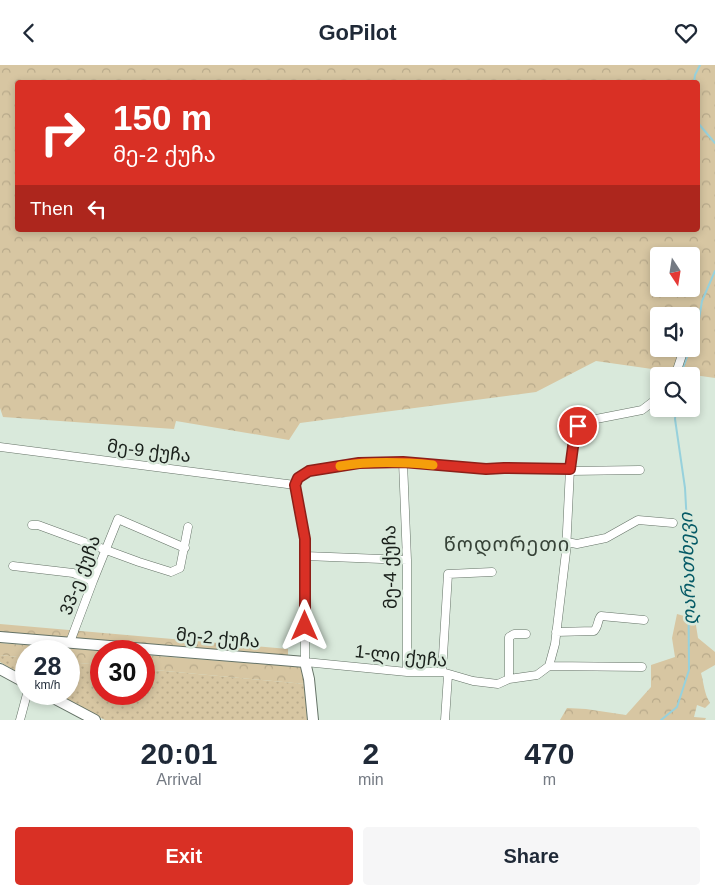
<!DOCTYPE html>
<meta charset="utf-8">
<style>
:root{--surface:#fff;--page:#f6f6f7;--text:#1f2937;--muted:#747a83;--accent:#d93025}
body{margin:0;font-family:Helvetica,"Noto Sans Georgian",sans-serif;background:var(--page);color:var(--text);height:100vh;display:flex;flex-direction:column;font-size:19px;white-space:nowrap}
*{box-sizing:border-box;margin:0}
p{font-size:16px;color:var(--muted)}
.icon{flex:none;width:28px;height:28px;fill:none;stroke:currentColor;stroke-width:2;stroke-linecap:round;stroke-linejoin:round}
.map{position:relative;height:655px;overflow:hidden}
.sheet{display:flex;flex-direction:column;background:var(--surface);flex:1}
.sheet>*{flex:none}
.banner{position:absolute;left:15px;top:15px;width:685px;height:152px;border-radius:5px;box-shadow:0 2px 8px #0003;background:#d93025;color:#fff;overflow:hidden}
.needle{width:32px;rotate:168deg}
.tools{position:absolute;left:650px;top:182px;display:grid;gap:10px}
.tools a{display:grid;place-items:center;width:50px;height:50px;border-radius:5px;background:var(--surface);box-shadow:0 2px 8px #0003;font-size:25px}
.speed{position:absolute;left:15px;top:575px;display:flex;gap:10px;font-size:25px;font-weight:700;text-align:center}
.speed>*{display:grid;place-content:center;width:65px;height:65px;border-radius:50%;background:var(--surface);box-shadow:0 2px 8px #0003;line-height:1}
.speed small{font-size:12px;font-weight:400}
.speed .limit{border:8px solid #d22;background:#fff;color:#111}
.pin{position:absolute;display:grid;place-items:center;width:42px;height:42px;color:#fff;margin:-21px;border:2px solid #fff;border-radius:50%;box-shadow:0 1px 5px #0007}
.me{position:absolute;width:55px;margin:-28px;rotate:0deg;stroke-linejoin:round;filter:drop-shadow(0 0 4px #0008)}
.turn{display:flex;align-items:center;gap:18px;height:105px;padding:0 15px;font-size:22px}
.turn .icon{width:65px;height:65px;stroke-width:2.5}
.turn b{display:block;font-size:35px;line-height:42px}
.then{display:flex;align-items:center;height:48px;padding:0 15px;background:#0003;gap:10px;font-size:19px}
.eta{display:flex;justify-content:space-evenly;align-items:center;height:85px;text-align:center}
.eta b{font-size:30px;font-weight:800;line-height:35px}
.primary-button{display:flex;gap:10px;margin-top:auto;padding:10px 15px}
.primary-button a{flex:1;height:58px;border-radius:5px;background:var(--accent);color:#fff;font-size:20px;font-weight:800;line-height:58px;text-align:center}
.primary-button a+a{background:var(--page);color:var(--text)}
header{display:flex;justify-content:space-between;align-items:center;height:65px;padding:0 15px;background:var(--surface);font-size:22px;font-weight:800}
.map>svg:first-child{display:block}
.green{fill:url(#green-dots)}
.forest{fill:url(#forest-crowns);fill-rule:evenodd}
.lines{fill:none;stroke-linecap:round;stroke-linejoin:round}
.stream{stroke:#97d1dc;stroke-width:2}
.street-casing{stroke:#647266;stroke-width:9}
.secondary-casing{stroke:#647266;stroke-width:12}
.street{stroke:#fff;stroke-width:8}
.secondary{stroke:#fff;stroke-width:10}
.route-casing{stroke:#8d1f18;stroke-width:12}
.route{stroke:#d93025;stroke-width:9}
.slow{stroke:#f59e0b;stroke-width:9}
.labels{text-anchor:middle;stroke-width:5;stroke-linejoin:round;paint-order:stroke}
.street-label{font-size:18px;fill:#191f1a;stroke:#d9e9db}
.water-label{font-size:19px;font-style:italic;fill:#055a66;stroke:#d9e9db}
.quarter-label{font-size:20px;letter-spacing:1px;fill:#364237;stroke:#d9e9db}
</style>
<header><svg class="icon" aria-label="back" viewBox="0 0 24 24"><path d="M15 5l-7 7 7 7"/></svg>GoPilot<svg class="icon" aria-label="heart" viewBox="0 0 24 24"><path d="M12 20l-8-8c-3-5 5-10 8-4 3-6 11-1 8 4z"/></svg></header>
<div class="map">
<svg width="715" height="655" viewBox="0 0 715 655">
<defs>
<pattern id="green-dots" width="8" height="8" patternUnits="userSpaceOnUse" patternTransform="scale(1.25)"><rect width="8" height="8" fill="#d7c6a2"/><path d="M2 2h.1M6 6h.1" fill="none" stroke="#b8aa8b" stroke-width="1.8" stroke-linecap="round"/></pattern>
<pattern id="forest-crowns" width="20" height="18" patternUnits="userSpaceOnUse" patternTransform="scale(1.25)"><rect width="20" height="18" fill="#d7c6a2"/><path d="M2 6a3 3 0 1 1 6 0M12 15a3 3 0 1 1 6 0" fill="none" stroke="#b8aa8b"/></pattern>
</defs>
<rect width="100%" height="100%" fill="#d9e9db"/>
<path class="green" d="M0,590L26,593V612L0,597Z
M69,597L101,600V629H144V604L305,619L307,655H105L56,629H69Z"/>
<path class="forest" d="M0,0H715V313L596,296L536,327L300,358L289,375L176,356L174,364L3,352L0,343ZM18,18H698V165H18ZM659,191H691V224H659ZM659,251H691V284H659Z
M677,549L695,554L698,573L715,587V600L701,608C704,619 704,628 710,638L705,643L697,640L694,652L706,653L705,655H560L567,643L586,644L626,650L651,622V600L675,592L672,573Z
M0,559L288,584V592L0,568Z
M0,578L104,586H101V600L69,597V586H26V593L0,590Z
M144,590L302,602L305,619L144,604Z"/>
<g class="lines">
<path class="stream" d="M694,18L695,10L700,0
M698,58L715,78
M691,281L698,260L702,236L715,206
M680,311L690,284
M661,655L677,642L689,605L688,478L685,423L675,354L676,344"/>
<defs>
<path id="street" d="M675,311L682,290
M0,382L295,420
M403,397L407,495V607
M570,404H486L403,397L359,398L309,406L298,413L295,420L305,474V597L407,607H442L473,616L498,619L509,614L537,610L549,601L555,579L566,487L570,404L575,367L578,361L591,355L642,345L659,332
M570,406L640,405
M32,460H38L139,497L171,507L180,503L188,462
M567,477L577,479L606,473L638,455L673,458
M305,491L407,495
M13,501L73,508L93,516
M556,567L594,566C599,561 597,555 601,551L644,555
M70,577L93,516L118,454L185,483
M549,601L642,602
M442,607L448,509L492,507
M509,614V572L514,569H526
M20,655L27,629
M445,655L448,610"/>
<path id="secondary" d="M0,572L305,597L309,614L313,655
M0,604L26,618
M46,629L95,655"/>
</defs>
<use href="#street" class="street-casing"/>
<use href="#secondary" class="secondary-casing"/>
<use href="#street" class="street"/>
<use href="#secondary" class="secondary"/>
</g>
<g class="lines">
<defs>
<path id="route" d="M305,561V474L295,420L298,413L309,406L359,398L403,397L486,404L504,403L570,404L575,367L578,361"/>
</defs>
<use href="#route" class="route-casing"/>
<use href="#route" class="route"/>
<path class="slow" d="M340,401C371,396 402,397 433,400"/>
</g>
<g class="labels">
<g class="street-label">
<text transform="translate(149 386) rotate(7)" y="6">მე-9 ქუჩა</text>
<text transform="translate(390 502) rotate(-91)" y="6">მე-4 ქუჩა</text>
<text transform="translate(80 510) rotate(-69)" y="6">33-ე ქუჩა</text>
<text transform="translate(218 573) rotate(5)" y="6">მე-2 ქუჩა</text>
<text transform="translate(401 591) rotate(6)" y="6">1-ლი ქუჩა</text>
</g>
<g class="water-label">
<text transform="translate(687 504) rotate(-92)" y="7">ღარათხევი</text>
</g>
<g class="quarter-label">
<text x="507" y="486">წოდორეთი</text>
</g>
</g>
</svg>
<div class="tools">
<a><svg class="needle" viewBox="-14 -14 28 28"><path d="M0-13l5 13h-10z" fill="#e53935"/><path d="M0 13l5-13h-10z" fill="#747a83"/></svg></a>
<a><svg class="icon" aria-label="sound" viewBox="0 0 24 24"><path d="M4 9h4l5-4v14l-5-4H4zM17 9q2 3 0 6"/></svg></a>
<a><svg class="icon" aria-label="search" viewBox="0 0 24 24"><circle cx="10" cy="10" r="6"/><path d="M15 15l6 6"/></svg></a>
</div>
<div class="speed"><div>28<small>km/h</small></div><div class="limit">30</div></div>
<div class="pin" style="left:578px;top:361px;background:#d93025"><svg class="icon" aria-label="arrive" viewBox="0 0 24 24"><path d="M6 21V4h12l-3 4 3 4H6"/></svg></div>
<svg class="me" style="left:305px;top:561px" viewBox="-20 -20 40 40"><path d="M0-17L14 15 0 8-14 15z" fill="#d93025" stroke="#fff" stroke-width="4"/></svg>
<div class="banner">
<div class="turn"><svg class="icon" aria-label="right" viewBox="0 0 24 24"><path d="M7 20v-9h11M14 6l5 5-5 5"/></svg><div><b>150 m</b>მე-2 ქუჩა</div></div>
<div class="then">Then<svg class="icon" aria-label="left" viewBox="0 0 24 24"><path d="M17 20v-9H6M10 6l-5 5 5 5"/></svg></div>
</div>
</div>
<section class="sheet">
<div class="eta">
<div><b>20:01</b><p>Arrival</p></div>
<div><b>2</b><p>min</p></div>
<div><b>470</b><p>m</p></div>
</div>
<div class="primary-button"><a>Exit</a><a>Share</a></div>
</section>
